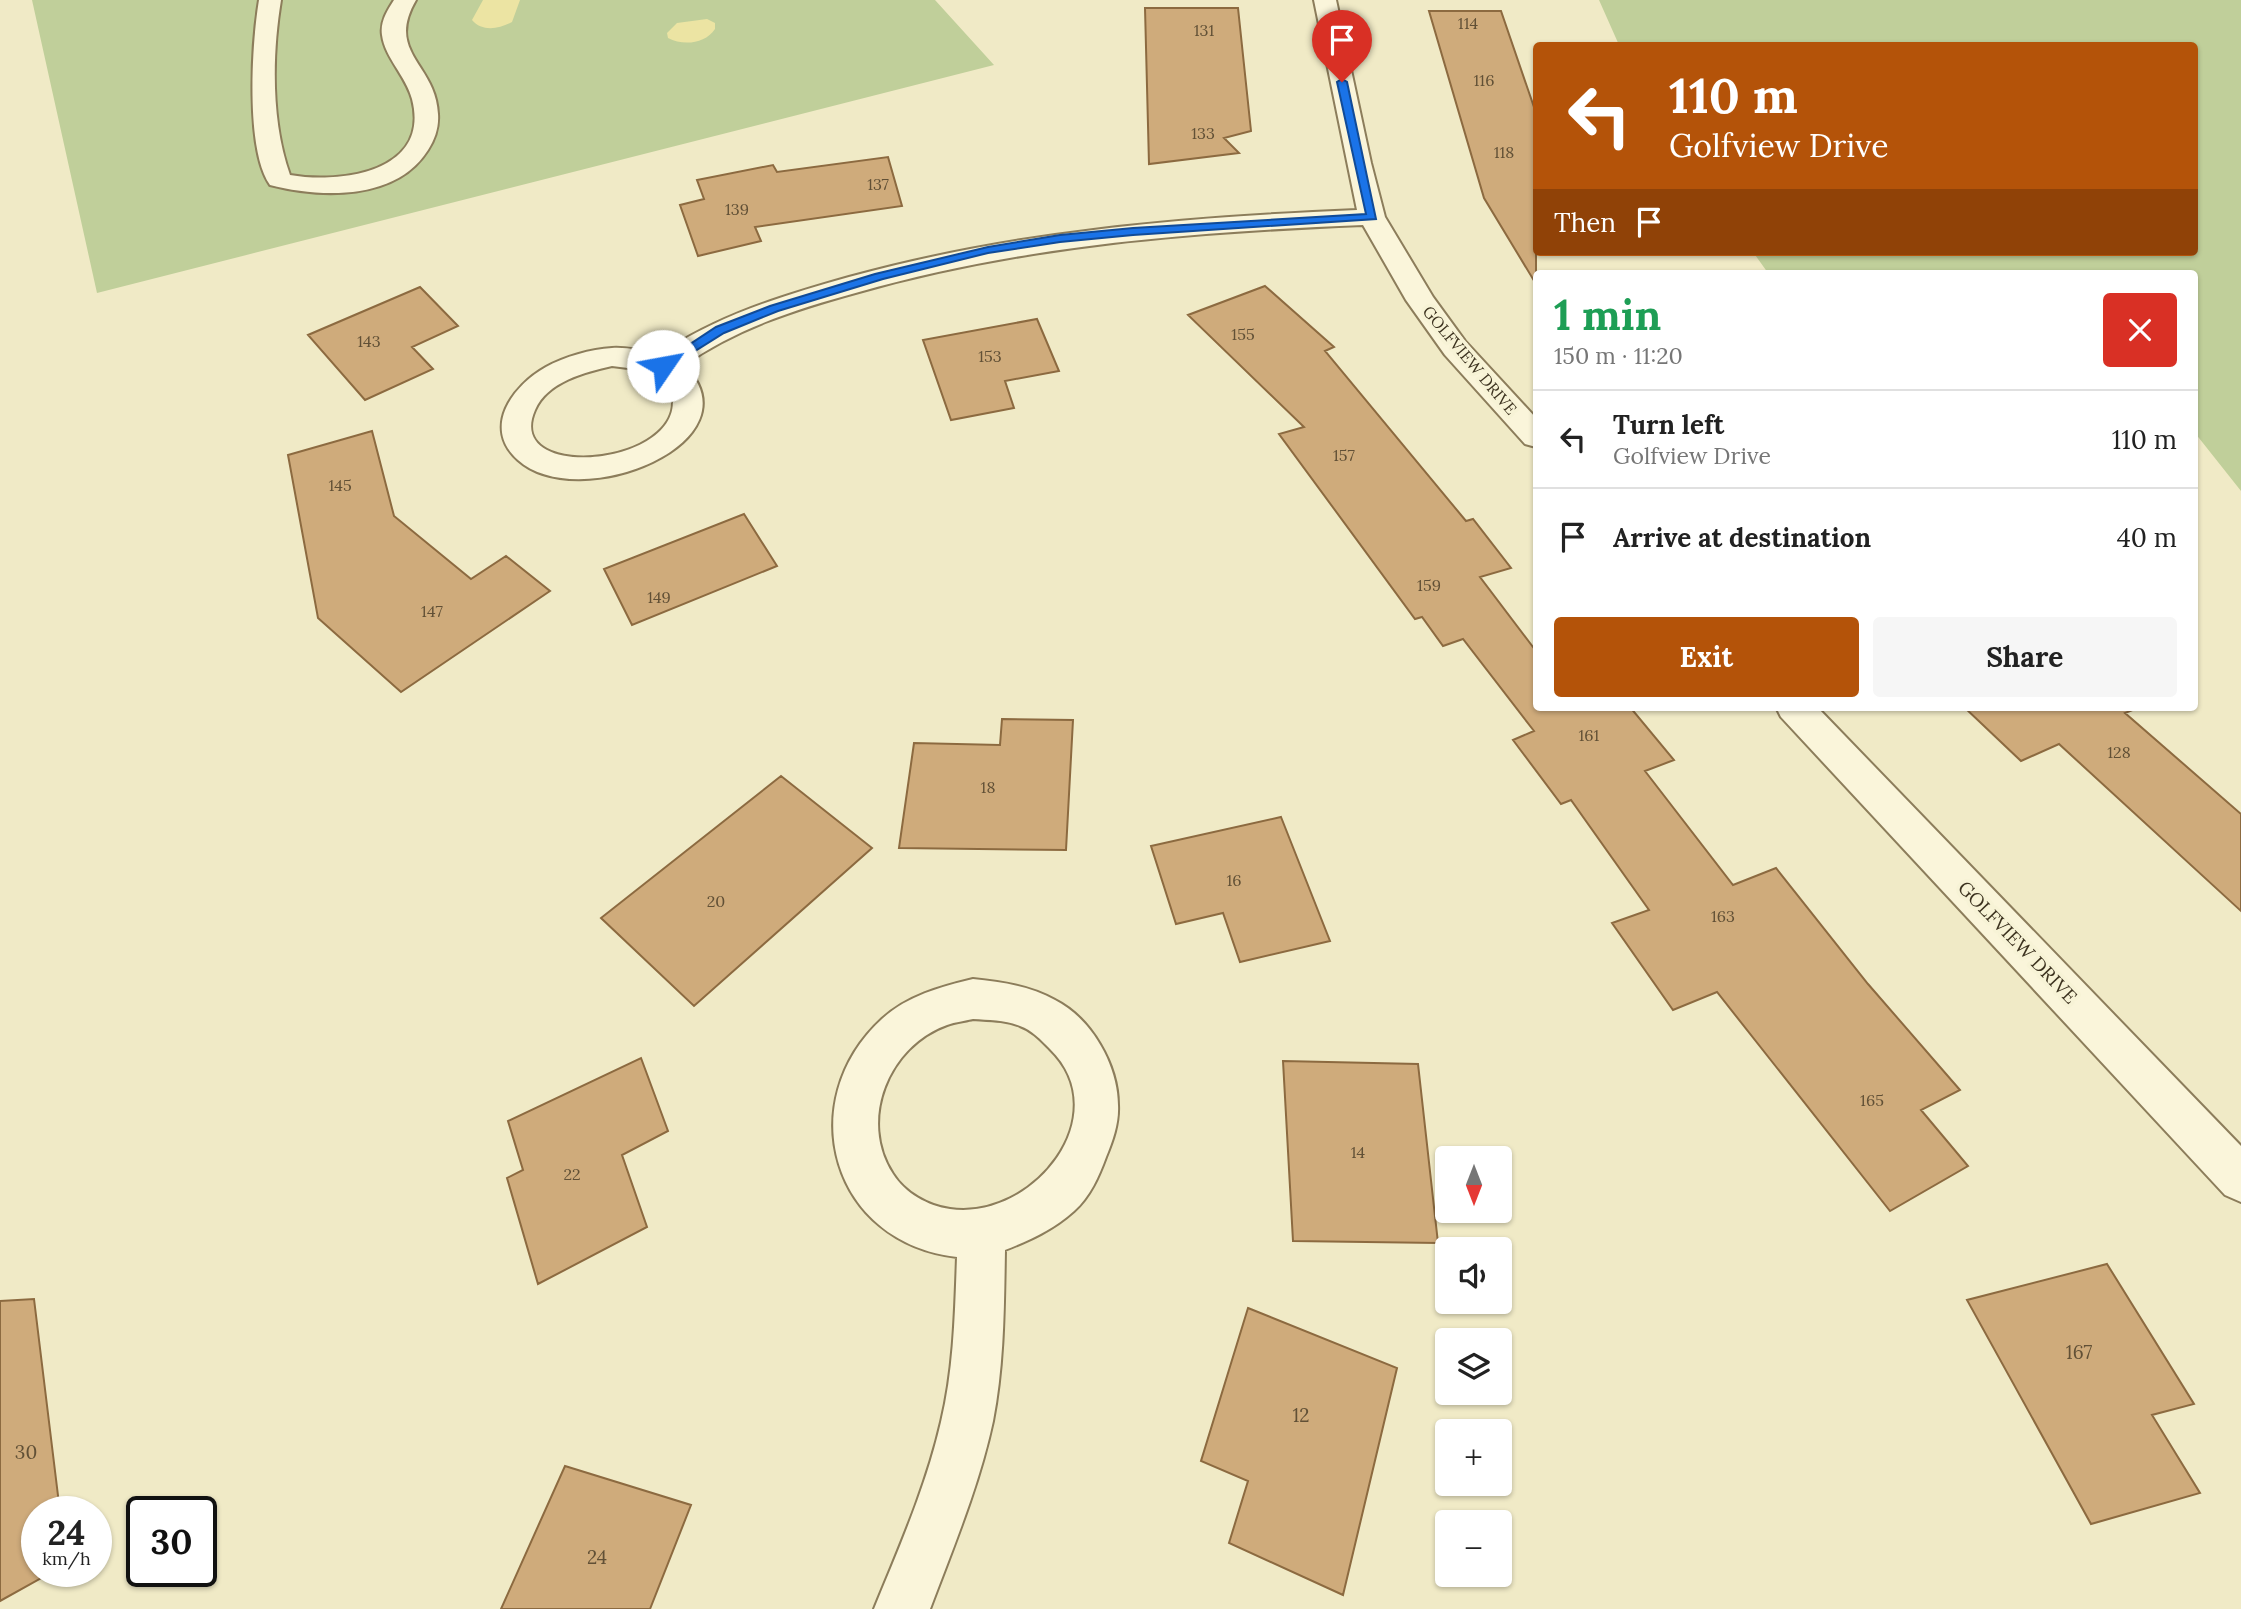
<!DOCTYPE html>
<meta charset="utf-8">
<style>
:root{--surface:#fff;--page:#f6f6f6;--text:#222;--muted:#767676;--line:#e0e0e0;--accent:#b45309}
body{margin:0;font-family:Lora,serif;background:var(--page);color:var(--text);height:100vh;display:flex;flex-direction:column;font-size:26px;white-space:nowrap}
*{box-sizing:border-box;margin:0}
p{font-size:23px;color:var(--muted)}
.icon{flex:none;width:38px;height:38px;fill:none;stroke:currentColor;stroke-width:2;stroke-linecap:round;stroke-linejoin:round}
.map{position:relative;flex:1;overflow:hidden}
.panel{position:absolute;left:1533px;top:270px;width:665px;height:441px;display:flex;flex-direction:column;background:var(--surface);border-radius:7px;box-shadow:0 2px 5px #0004}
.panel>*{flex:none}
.hud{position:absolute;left:1533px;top:42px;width:665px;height:214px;border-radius:7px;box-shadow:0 2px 5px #0004;background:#b45309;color:#fff;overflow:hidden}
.needle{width:46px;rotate:180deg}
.fabs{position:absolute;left:1435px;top:1146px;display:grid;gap:14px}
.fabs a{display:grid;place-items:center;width:77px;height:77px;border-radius:7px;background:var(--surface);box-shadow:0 2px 5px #0004;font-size:35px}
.speed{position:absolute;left:21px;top:1496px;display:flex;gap:14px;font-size:35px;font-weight:700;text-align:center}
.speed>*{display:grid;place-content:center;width:91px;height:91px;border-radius:50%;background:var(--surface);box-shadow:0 2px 5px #0004;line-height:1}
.speed small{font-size:18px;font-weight:400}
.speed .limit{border:4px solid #111;border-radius:10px;background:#fff;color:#111}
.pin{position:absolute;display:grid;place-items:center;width:60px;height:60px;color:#fff;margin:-72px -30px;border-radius:50% 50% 50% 0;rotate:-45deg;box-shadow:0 0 7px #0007}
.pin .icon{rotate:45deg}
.me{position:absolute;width:77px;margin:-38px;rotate:57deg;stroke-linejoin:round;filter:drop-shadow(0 0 5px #0008)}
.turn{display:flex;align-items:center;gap:24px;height:147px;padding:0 21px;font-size:32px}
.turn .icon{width:91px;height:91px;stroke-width:2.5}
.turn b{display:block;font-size:49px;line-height:60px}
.then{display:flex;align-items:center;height:66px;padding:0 21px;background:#0003;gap:14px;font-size:26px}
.round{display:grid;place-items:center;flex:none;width:74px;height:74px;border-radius:7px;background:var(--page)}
.headline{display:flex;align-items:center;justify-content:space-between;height:119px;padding:0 21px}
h1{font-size:42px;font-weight:800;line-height:52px;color:#1e9e55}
.primary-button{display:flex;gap:14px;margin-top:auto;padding:14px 21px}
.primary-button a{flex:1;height:80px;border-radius:7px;background:var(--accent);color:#fff;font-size:28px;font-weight:800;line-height:80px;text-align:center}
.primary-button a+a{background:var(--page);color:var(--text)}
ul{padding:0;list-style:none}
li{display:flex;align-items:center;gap:21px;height:98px;padding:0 21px;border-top:2px solid var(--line)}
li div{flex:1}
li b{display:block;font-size:26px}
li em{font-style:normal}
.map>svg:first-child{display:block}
.green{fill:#c0cf9a}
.sand{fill:#ece4a3}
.building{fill:#cfab7b;stroke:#8c6a40;stroke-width:2}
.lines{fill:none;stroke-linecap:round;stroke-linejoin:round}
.minor-casing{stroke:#8c7d5b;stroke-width:4}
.minor{fill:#faf5da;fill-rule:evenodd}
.route{fill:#1a73e8;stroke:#114b97;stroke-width:2}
.labels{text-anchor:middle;stroke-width:7;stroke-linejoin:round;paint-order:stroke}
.number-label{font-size:16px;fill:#615036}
.far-street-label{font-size:16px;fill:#3c321f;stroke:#f7f3d6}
.street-label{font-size:19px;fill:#3c321f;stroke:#f7f3d6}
.near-number-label{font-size:19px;fill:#615036}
</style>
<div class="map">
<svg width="2241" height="1609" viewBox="0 0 2241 1609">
<rect width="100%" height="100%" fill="#f0eac6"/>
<path class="green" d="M32,0H935L994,65L97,293Z
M1599,0H2241V491L2195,433L2194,273H1768L1753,252H2194V46L1619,45Z"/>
<path class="sand" d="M483,0H520L512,22C499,29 482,32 472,20Z
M707,19L715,23V29C705,44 683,46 668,38L667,33L677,23Z"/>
<path class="building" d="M1145,8H1238L1251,131L1224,138L1239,153L1149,164Z
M1429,11H1501L1536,113V284L1484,198Z
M888,157L902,206L755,227L761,241L698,256L680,205L704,199L697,180L773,165L777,172Z
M1265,286L1334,347L1325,351L1466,521L1473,519L1511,568L1480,577L1536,651V707H1630L1674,760L1645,771L1733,885L1776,868L1868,984L1960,1090L1921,1110L1968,1166L1890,1211L1717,992L1673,1010L1612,923L1649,910L1571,800L1561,804L1513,740L1534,731L1463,639L1443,646L1422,617L1415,619L1279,434L1304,427L1188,315Z
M420,287L458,326L412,347L433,369L365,400L308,335Z
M1037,319L1059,371L1005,381L1014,408L951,420L923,340Z
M372,431L394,516L471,579L506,556L550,591L401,692L318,618L288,455Z
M744,514L777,566L632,625L604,569Z
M1964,707H2140L2125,713L2241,814V911L2059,744L2021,761Z
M1002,719L1073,720L1066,850L899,848L914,743L1000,745Z
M781,776L872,848L694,1006L601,918Z
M1281,817L1330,941L1240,962L1223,913L1176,924L1151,846Z
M641,1058L668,1131L622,1155L647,1227L538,1284L507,1178L523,1170L508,1121Z
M1283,1061L1418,1064L1438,1243L1293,1241Z
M2107,1264L2194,1404L2152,1415L2200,1493L2091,1524L1967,1300Z
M34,1299L60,1512H37V1572H52L0,1601V1301Z
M1248,1308L1397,1368L1343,1595L1229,1543L1248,1481L1201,1461Z
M565,1466L691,1505L650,1609H501Z"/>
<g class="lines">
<defs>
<path id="minor" d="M259,0H281C272,55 271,122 290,175C341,184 431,172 412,99C406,76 385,58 382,35C380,22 387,11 394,0H416C385,53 436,64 438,114C439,127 435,139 428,150C396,201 321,198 270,185C245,150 252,42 259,0Z
M1314,0H1336L1371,163L1385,217L1433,297L1465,341L1536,418V447L1525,444L1445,355L1406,300L1363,225C1193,232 1024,245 859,292C797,309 737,328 684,365C761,442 579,515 518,460C482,428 512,386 546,367C564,357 591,349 612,348C627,347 644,351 659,355C718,315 782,296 849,277C1016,231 1185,217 1357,210ZM612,366L644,370L669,385C703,464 501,487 535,410C547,382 585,372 612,366Z
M1776,707H1817L2241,1146V1202L2225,1195L1781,717Z
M973,979C1002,982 1030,986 1055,1000C1091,1018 1118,1065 1118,1105C1119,1123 1113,1140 1106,1157C1099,1176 1090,1197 1074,1211C1053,1230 1030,1240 1005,1250C1004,1307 1004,1365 993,1421C979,1486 953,1548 930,1609H874C899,1548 926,1487 941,1422C954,1368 955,1312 957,1257C832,1243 792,1102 882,1019C907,996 940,987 973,979ZM973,1019C989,1020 1006,1020 1020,1026C1032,1030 1041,1040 1050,1049C1118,1115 1033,1221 950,1209C928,1206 905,1193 893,1174C858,1121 888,1046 947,1025C955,1022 965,1021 973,1019Z"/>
</defs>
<use href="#minor" class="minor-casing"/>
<use href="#minor" class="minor"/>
</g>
<path class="route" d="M1342,79L1347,82L1376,219L1133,235L1060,242L988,253L883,279L778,311L724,333L668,368H659L657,366L716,327L770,306L875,274L988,247L1060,235L1133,228L1366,214L1337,82Z"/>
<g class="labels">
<g class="number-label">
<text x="1468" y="29">114</text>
<text x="1204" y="36">131</text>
<text x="1484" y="86">116</text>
<text x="1203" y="139">133</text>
<text x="1504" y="158">118</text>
<text x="878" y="190">137</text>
<text x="737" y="215">139</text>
<text x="1243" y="340">155</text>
<text x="369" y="347">143</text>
<text x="990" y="362">153</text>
<text x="1344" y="461">157</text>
<text x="340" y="491">145</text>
<text x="1429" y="591">159</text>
<text x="659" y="603">149</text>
<text x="432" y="617">147</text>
<text x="1589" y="741">161</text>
<text x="2119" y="758">128</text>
<text x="988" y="793">18</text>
<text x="1234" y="886">16</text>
<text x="716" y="907">20</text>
<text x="1723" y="922">163</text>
<text x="1872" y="1106">165</text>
<text x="1358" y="1158">14</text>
<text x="572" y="1180">22</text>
</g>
<g class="far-street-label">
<text transform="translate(1470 360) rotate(50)" y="6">GOLFVIEW DRIVE</text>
</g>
<g class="street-label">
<text transform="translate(2018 942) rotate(46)" y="7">GOLFVIEW DRIVE</text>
</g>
<g class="near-number-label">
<text x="2079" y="1359">167</text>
<text x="1301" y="1422">12</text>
<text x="26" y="1459">30</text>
<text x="597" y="1564">24</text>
</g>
</g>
</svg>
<div class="fabs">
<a><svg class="needle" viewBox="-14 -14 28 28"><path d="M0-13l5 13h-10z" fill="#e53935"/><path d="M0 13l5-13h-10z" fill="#767676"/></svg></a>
<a><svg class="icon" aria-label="sound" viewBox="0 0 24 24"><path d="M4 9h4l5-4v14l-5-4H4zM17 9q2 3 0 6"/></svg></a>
<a><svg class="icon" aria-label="layers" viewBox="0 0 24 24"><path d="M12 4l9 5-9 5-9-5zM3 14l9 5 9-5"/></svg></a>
<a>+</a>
<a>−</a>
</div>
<div class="speed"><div>24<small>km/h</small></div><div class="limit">30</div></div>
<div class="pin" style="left:1342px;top:82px;background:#d93025"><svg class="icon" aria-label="arrive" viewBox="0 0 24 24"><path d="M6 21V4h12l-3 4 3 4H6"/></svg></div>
<svg class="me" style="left:663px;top:366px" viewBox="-20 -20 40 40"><circle r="19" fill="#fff"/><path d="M0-13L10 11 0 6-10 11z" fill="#1a73e8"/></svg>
<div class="hud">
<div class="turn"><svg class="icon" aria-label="left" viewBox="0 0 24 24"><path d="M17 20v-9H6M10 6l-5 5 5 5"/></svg><div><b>110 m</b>Golfview Drive</div></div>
<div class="then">Then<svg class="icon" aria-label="arrive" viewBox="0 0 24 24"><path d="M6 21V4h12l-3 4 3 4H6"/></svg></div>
</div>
<section class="panel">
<div class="headline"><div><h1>1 min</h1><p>150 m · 11:20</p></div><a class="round" style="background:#d93025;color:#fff"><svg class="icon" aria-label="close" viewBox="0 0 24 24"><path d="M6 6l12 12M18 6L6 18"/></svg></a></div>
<ul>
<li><svg class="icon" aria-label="left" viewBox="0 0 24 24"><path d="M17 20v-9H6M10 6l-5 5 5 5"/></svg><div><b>Turn left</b><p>Golfview Drive</p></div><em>110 m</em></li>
<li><svg class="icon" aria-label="arrive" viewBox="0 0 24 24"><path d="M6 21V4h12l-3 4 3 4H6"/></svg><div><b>Arrive at destination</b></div><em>40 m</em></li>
</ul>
<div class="primary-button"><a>Exit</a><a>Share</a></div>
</section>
</div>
